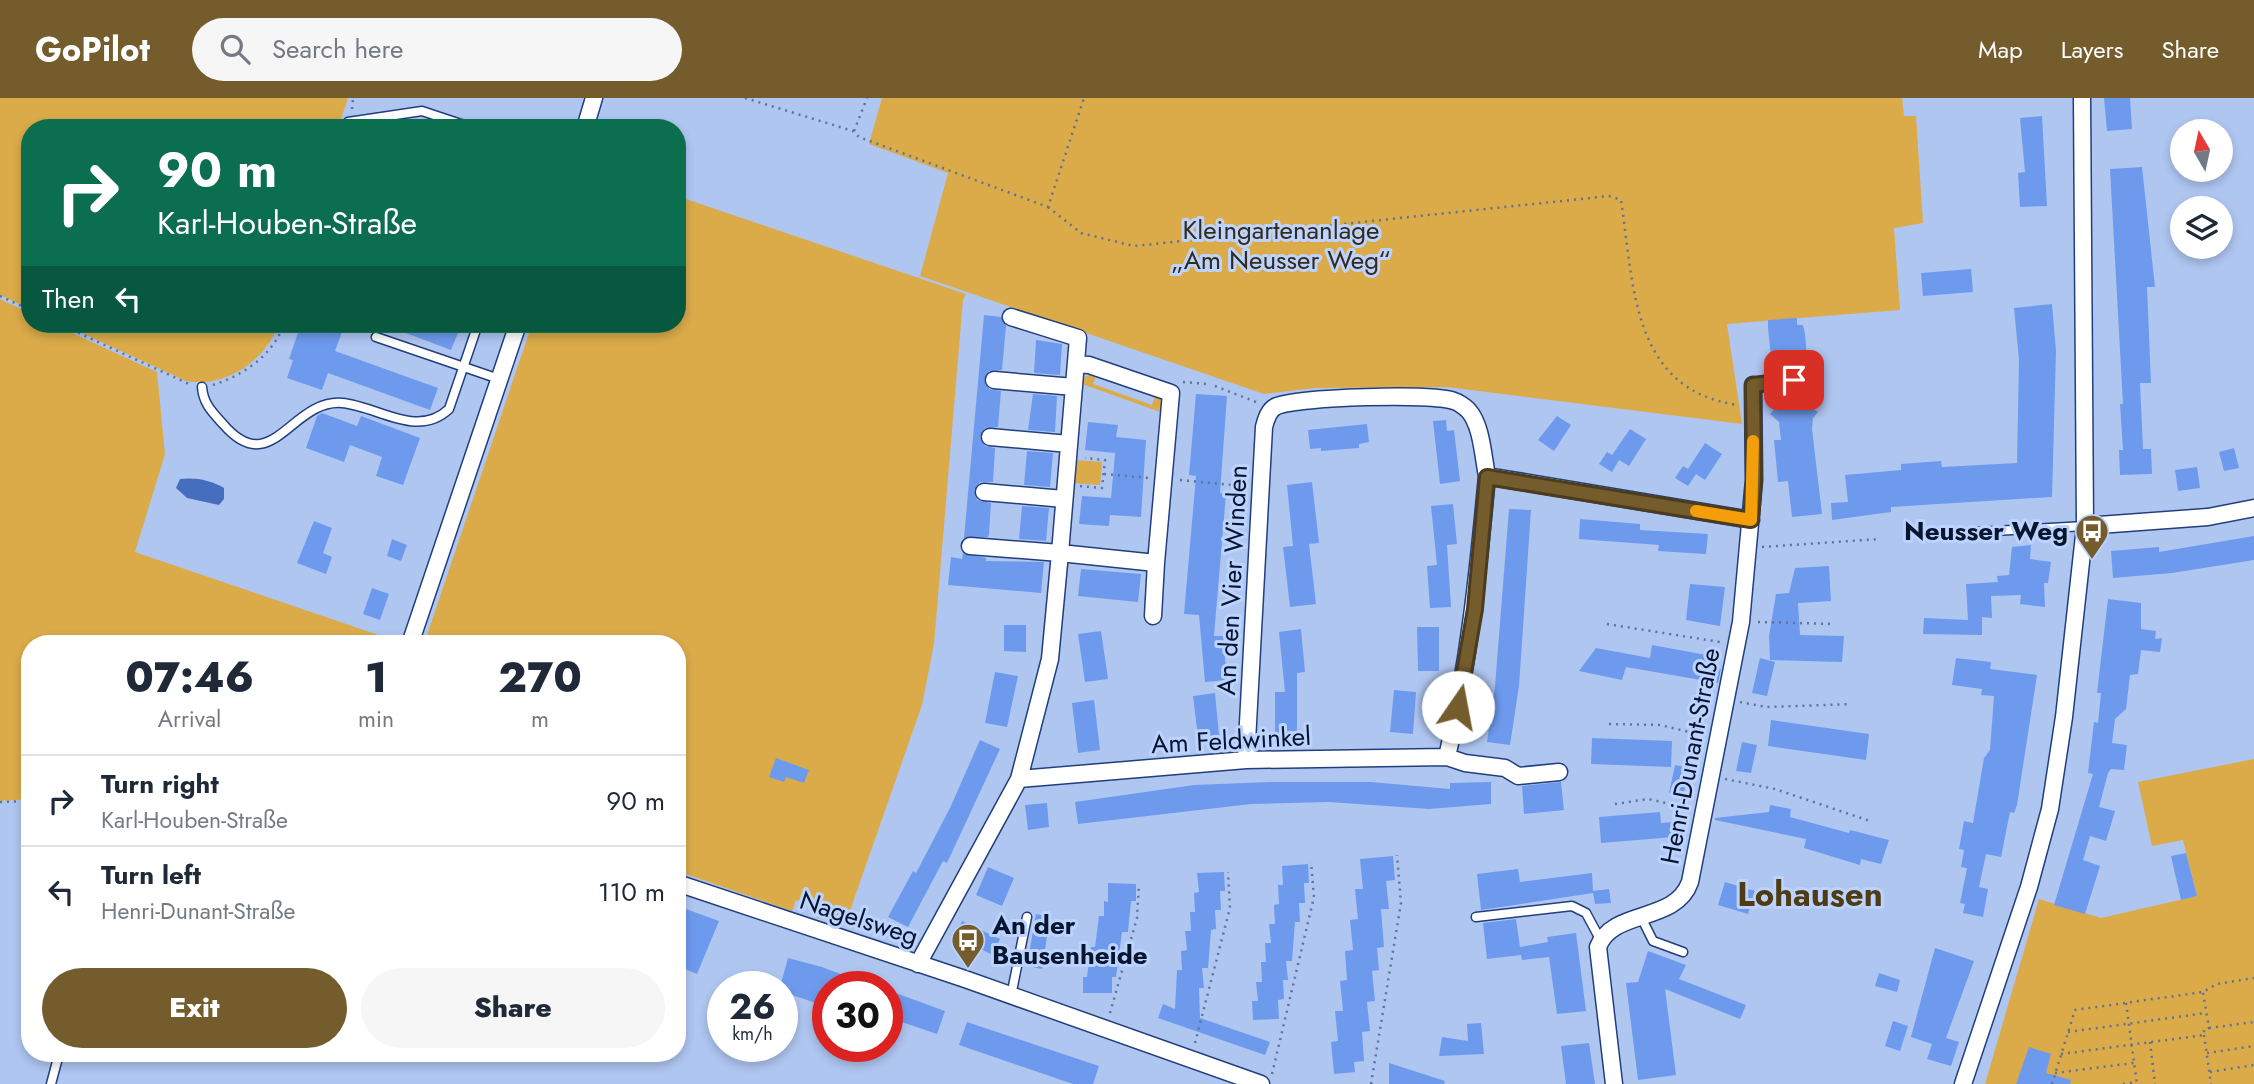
<!DOCTYPE html>
<meta charset="utf-8">
<style>
:root{--surface:#fff;--page:#f6f6f7;--text:#1f2937;--muted:#747a83;--line:#e0e1e3;--accent:#745c2d}
body{margin:0;font-family:Jost,sans-serif;background:var(--page);color:var(--text);height:100vh;display:flex;flex-direction:column;font-size:26px;white-space:nowrap}
*{box-sizing:border-box;margin:0}
p{font-size:23px;color:var(--muted)}
.icon{flex:none;width:38px;height:38px;fill:none;stroke:currentColor;stroke-width:2;stroke-linecap:round;stroke-linejoin:round}
.map{position:relative;flex:1;overflow:hidden}
.sheet{position:absolute;left:21px;top:537px;width:665px;height:427px;display:flex;flex-direction:column;background:var(--surface);border-radius:28px;box-shadow:0 4px 10px #0003}
.sheet>*{flex:none}
.banner{position:absolute;left:21px;top:21px;width:665px;height:214px;border-radius:28px;box-shadow:0 4px 10px #0003;background:#0b6e4f;color:#fff;overflow:hidden}
.needle{width:46px;rotate:351deg}
.tools{position:absolute;left:2170px;top:21px;display:grid;gap:14px}
.tools a{display:grid;place-items:center;width:63px;height:63px;border-radius:50%;background:var(--surface);box-shadow:0 4px 10px #0003;font-size:35px}
.speed{position:absolute;left:707px;top:873px;display:flex;gap:14px;font-size:35px;font-weight:700;text-align:center}
.speed>*{display:grid;place-content:center;width:91px;height:91px;border-radius:50%;background:var(--surface);box-shadow:0 4px 10px #0003;line-height:1}
.speed small{font-size:18px;font-weight:400}
.speed .limit{border:10px solid #d22;background:#fff;color:#111}
.pin{position:absolute;display:grid;place-items:center;width:60px;height:60px;color:#fff;margin:-30px;border-radius:14px;box-shadow:0 4px 10px #0006}
.me{position:absolute;width:77px;margin:-38px;rotate:12deg;stroke-linejoin:round;filter:drop-shadow(0 0 5px #0008)}
.turn{display:flex;align-items:center;gap:24px;height:147px;padding:0 21px;font-size:32px}
.turn .icon{width:91px;height:91px;stroke-width:2.5}
.turn b{display:block;font-size:49px;line-height:60px}
.then{display:flex;align-items:center;height:66px;padding:0 21px;background:#0003;gap:14px;font-size:26px}
.eta{display:flex;justify-content:space-evenly;align-items:center;height:119px;text-align:center}
.eta b{font-size:42px;font-weight:800;line-height:49px}
.primary-button{display:flex;gap:14px;margin-top:auto;padding:14px 21px}
.primary-button a{flex:1;height:80px;border-radius:42px;background:var(--accent);color:#fff;font-size:28px;font-weight:800;line-height:80px;text-align:center}
.primary-button a+a{background:var(--page);color:var(--text)}
ul{padding:0;list-style:none}
li{display:flex;align-items:center;gap:21px;height:91px;padding:0 21px;border-top:2px solid var(--line)}
li div{flex:1}
li b{display:block;font-size:26px}
li em{font-style:normal}
header{display:flex;align-items:center;gap:42px;box-sizing:border-box;height:98px;padding:0 35px;background:var(--accent);color:#fff}
header strong{font-size:33px}
nav{display:flex;gap:38px;margin-inline-start:auto;font-size:24px}
.search{width:490px;height:63px;background:var(--page);display:flex;align-items:center;gap:18px;box-sizing:border-box;padding:0 24px;border-radius:38px;color:var(--muted);font-size:26px}
.map>svg:first-child{display:block}
.green{fill:#dbab4a}
.water{fill:#466ebe}
.building{fill:#6e9aee}
.lines{fill:none;stroke-linecap:round;stroke-linejoin:round}
.lane-casing{stroke:#213f7c;stroke-width:11}
.street-casing{stroke:#213f7c;stroke-width:19}
.path{stroke:#607396;stroke-width:2.5;stroke-dasharray:2 5;stroke-linecap:butt}
.lane{stroke:#fff;stroke-width:8}
.street{stroke:#fff;stroke-width:16}
.route-casing{stroke:#4b3c1d;stroke-width:18}
.route{stroke:#745c2d;stroke-width:12}
.slow{stroke:#f59e0b;stroke-width:12}
.labels{text-anchor:middle;stroke-width:6;stroke-linejoin:round;paint-order:stroke}
.park-label{font-size:26px;fill:#352b1a;stroke:#bcd3ff}
.poi-label{font-size:26px;font-weight:bold;fill:#08152f;stroke:#bcd3ff;text-anchor:end}
.street-label{font-size:26px;fill:#08152f;stroke:#bcd3ff}
.district-label{font-size:33px;font-weight:bold;fill:#4e3c15;stroke:#bcd3ff}
</style>
<header>
<strong>GoPilot</strong>
<div class="search"><svg class="icon" aria-label="search" viewBox="0 0 24 24"><circle cx="10" cy="10" r="6"/><path d="M15 15l6 6"/></svg>Search here</div>
<nav><a>Map</a><a>Layers</a><a>Share</a></nav>
</header>
<div class="map">
<svg width="2254" height="986" viewBox="0 0 2254 986">
<rect width="100%" height="100%" fill="#afc6f1"/>
<path class="green" d="M0,0H348L338,30H30V211L0,197Z
M882,0H1902L1904,18H1916L1923,125L1894,130L1900,212L1727,226L1742,326L1447,289L1315,290L1264,296L920,178L948,75L869,46Z
M677,98L966,196L963,202L934,546L922,607L846,824L817,820L820,810L796,802L792,813L677,773V546H424L532,226H677Z
M0,201L30,215V226H53L157,274L165,356L135,454L393,542L392,546H30V701L0,703Z
M62,226H279C266,262 225,291 186,283Z
M1097,274L1093,286L1152,307L1156,295L1163,304V315L1082,286L1085,279Z
M1074,362L1102,364L1100,387L1072,385Z
M2254,661V986H1985L2039,801L2101,820L2197,798L2183,742L2152,748L2138,684Z"/>
<path class="water" d="M180,381C195,379 211,382 224,390V401L219,407L187,400L176,390Z"/>
<path class="building" d="M2104,0H2130L2132,31L2107,33Z
M2042,18L2047,108L2020,109L2018,75L2025,74L2020,20Z
M2142,69L2155,189H2147L2151,285H2140L2143,351H2151L2152,376L2120,377L2119,352H2123L2120,306H2123L2110,71Z
M1971,171L1973,194L1923,198L1921,175Z
M2052,206L2056,253L2052,399L1891,409V414L1832,422L1831,405L1848,404L1845,377L1901,372V366L1941,363L1942,369L2017,365L2019,262L2014,210Z
M984,217L1001,219L1006,228L1002,272L989,273L984,282L989,291L1001,293L998,329L985,330L980,339L985,348L995,350L993,384H980L974,392L977,402L991,405L989,436L988,439L964,440Z
M1797,220V227H1803L1805,236L1809,281H1815L1816,296L1805,304L1818,314L1813,320L1812,331L1822,416L1792,419L1788,383L1778,384L1774,342H1781L1779,324L1770,316L1777,308L1768,299L1774,291L1797,288L1800,281L1794,275L1773,278L1768,230V222Z
M301,226H345L335,253L438,290L430,312L328,275L322,292L287,280L293,262L289,261Z
M382,226H433L458,235L451,252Z
M1036,242L1062,246L1060,277L1034,275Z
M1033,296L1057,298L1055,334L1028,332Z
M1196,296L1227,298L1220,395L1226,396L1214,538H1223L1227,582L1205,584L1199,517L1184,516L1196,378L1189,377Z
M322,315L357,328L361,318L420,340L403,387L376,378L382,359L350,347L344,364L306,350L317,318Z
M1557,318L1571,327L1554,353L1538,342Z
M1446,322L1447,333L1454,332L1460,383L1440,386L1433,323Z
M1088,324L1118,327L1116,339L1146,342L1141,419L1110,417L1109,428L1079,426L1082,398L1111,400L1114,367L1115,355L1085,352Z
M1367,326L1369,344L1359,346V350L1321,353V350L1310,351L1308,332Z
M1630,331L1646,341L1629,368L1619,362L1612,374L1599,366L1607,354L1612,357Z
M1705,345L1722,356L1705,382L1696,376L1688,388L1675,380L1683,368L1688,371Z
M2234,350L2239,370L2224,373L2219,354Z
M1027,353L1053,355L1050,389L1024,387Z
M2197,369L2200,390L2178,393L2175,372Z
M1312,384L1319,445L1309,446L1316,506L1290,509L1283,449L1293,448L1287,387Z
M1453,406L1457,446L1447,447L1451,509L1430,510L1427,468L1437,467L1431,408Z
M1022,408L1049,410L1046,443L1019,441Z
M1509,411L1531,412L1519,588L1510,647L1487,644L1495,588Z
M1580,421L1640,426V432L1708,436L1706,456L1658,453L1659,447L1579,441Z
M314,423L332,430L323,455L332,459L326,476L297,465Z
M2254,438V462L2172,475L2113,480L2111,453L2159,449V454Z
M392,441L407,447L401,463L387,458Z
M2031,447L2030,461L2051,464L2048,485H2044L2045,509L2020,506L2021,497L1991,498L1992,520L1982,519V537L1923,536L1924,520L1968,522L1966,486L1998,484L1997,478L2009,477L2012,449Z
M963,455L986,460V463L1044,464L1041,495L948,487L951,459L962,461Z
M1829,468L1831,503L1798,505L1800,537L1844,538L1842,564L1770,562L1769,538L1776,496L1789,495L1795,470Z
M1081,471L1141,476L1138,504L1078,498Z
M1690,486L1725,489L1720,528L1686,522Z
M372,490L389,496L380,522L363,516Z
M2108,501L2141,505V531L2156,533L2155,541L2162,540L2160,554L2141,552L2138,576L2130,577L2126,611L2115,621L2112,645L2127,647L2124,672L2111,671L2108,675L2099,709L2115,713L2106,743L2090,738L2083,762L2100,768L2085,816L2054,807L2093,676L2088,675L2094,624L2098,625L2101,595H2097Z
M1004,527H1026V554L1004,553Z
M1417,529H1439V573H1418Z
M1301,531L1305,574L1297,575V635L1275,636V594H1285L1279,534Z
M1101,533L1108,581L1085,584L1078,536Z
M1652,547L1712,558L1710,569L1721,571L1718,585L1626,569L1622,582L1579,573L1596,550L1650,560Z
M1760,560L1775,564L1767,598L1752,595Z
M1956,560L1991,564L1990,571L2037,577L2017,707L2014,715L2010,714L2001,759L1986,756L1979,789L1988,791L1983,819L1963,815L1965,806L1960,805L1967,770L1961,769L1964,752L1959,751L1964,723L1973,725L1984,660L1990,652L1994,598L1981,597L1982,591L1952,587Z
M995,574L1018,578L1007,629L985,625Z
M1394,592L1416,594L1413,636L1390,634Z
M1215,595L1219,637L1198,639L1193,598Z
M1094,602L1100,652L1078,655L1072,605Z
M1771,622L1869,636L1866,662L1768,648Z
M1592,640L1672,643L1671,669L1591,666Z
M980,642L1000,651L947,765L943,763L908,829L888,819L913,773L916,775L950,710Z
M1742,644L1757,647L1751,675L1736,673Z
M776,660L809,672L804,685L786,679L784,684L769,679Z
M1675,667L1690,670L1683,698L1669,695Z
M1270,684H1371L1450,691V685L1491,684V706L1429,711L1329,704L1251,706L1078,726L1075,704L1194,687Z
M1561,684L1564,712L1524,716L1522,688Z
M1047,705L1049,729L1028,732L1025,707Z
M1770,707L1791,711L1790,719L1849,735L1850,732L1889,742L1881,766L1861,761L1860,767L1804,750L1806,741L1715,722V720L1769,714Z
M1660,714L1661,725L1673,724L1674,739L1601,745L1599,719Z
M2186,755L2197,798L2181,802L2171,758Z
M1393,758L1395,782L1386,783L1389,811H1381L1384,849L1377,850L1379,872L1372,873L1375,903L1367,904L1370,933L1362,934L1364,963L1354,964L1355,974L1334,976L1331,944L1338,943L1335,913H1343L1340,883L1347,882L1345,853L1353,852L1350,822L1358,821L1355,791H1363L1360,761Z
M1308,766L1309,785H1304L1305,805H1299L1300,824H1295L1292,863H1286L1288,882H1283L1284,901L1278,902L1279,921L1253,922L1252,903H1258L1256,884H1262L1261,864H1266L1265,845H1271L1269,826H1275L1274,807L1279,806L1278,787H1283L1282,768Z
M988,769L1014,780L1002,808L976,797Z
M1518,771L1520,784L1592,775L1593,793L1609,791L1611,805L1595,806L1593,795L1481,812L1477,776Z
M1224,774L1225,793H1220L1221,812H1215L1216,831L1211,832L1208,870H1202L1204,890H1199L1200,920L1270,944L1265,957L1158,920L1163,906L1175,911L1177,872H1182L1181,853L1187,852L1185,833H1191L1190,814H1195L1194,795L1199,794L1197,775Z
M1725,784L1755,793L1748,816L1718,807Z
M1108,785L1136,786V803H1131L1128,834H1122L1116,879H1112V895H1083V879H1087L1091,849H1095L1099,818H1104V803L1108,804Z
M686,811L719,823L697,876L677,868V837Z
M1036,816L1050,819L1042,871L1027,868Z
M1516,821L1520,849L1548,844L1547,839L1576,835L1586,913L1557,916L1549,859L1522,862L1521,857L1487,861L1483,825Z
M962,823L1000,841L993,857L955,839Z
M1935,850L1974,863L1946,940L1959,944L1951,968L1927,961L1932,946L1911,939Z
M1648,853L1686,867L1679,881L1746,907L1740,921L1665,891L1676,977L1638,982L1626,885L1638,884Z
M788,860L822,869L869,887V889H828V909L789,896L780,889Z
M1879,875L1900,882L1897,894L1875,888Z
M890,893L945,913L937,936L887,919Z
M1893,923L1908,928L1900,953L1885,948Z
M967,924L1099,968L1093,986H1073L959,947Z
M1481,925L1484,956L1439,958L1442,939L1468,943L1467,926Z
M1589,945L1595,986H1566L1561,948Z
M2029,949L2051,956L2046,975L2071,982L2070,986H2016Z
M1389,965L1445,983L1444,986H1389Z"/>
<g class="lines">
<defs>
<path id="lane" d="M348,24L422,13L473,30
M376,239L499,281
M1753,287L1794,282
M202,289C203,305 212,314 223,326C272,383 291,301 342,305C378,308 417,341 449,311L478,226
M1959,435L2085,428
M1476,819L1572,808L1586,815L1601,843
M1641,819L1653,843L1683,854
M1011,898L1027,819
M51,986L59,956"/>
<path id="street" d="M585,30L594,0
M1011,219L1078,240L1060,455L1156,465L1171,295L1089,267L1076,266
M994,282L1074,289
M990,339L1069,346
M984,394L1064,401
M2085,428L2208,419L2254,410
M1153,518L1156,465
M410,546L518,226
M1447,659L1465,665L1505,670L1518,678L1559,674
M1246,662L1264,329C1266,321 1269,311 1277,308C1299,299 1433,295 1454,303C1458,304 1465,309 1468,312C1482,327 1483,359 1487,378L1751,422
M1019,681L1246,662L1447,659C1469,564 1478,475 1487,378
M677,785L965,881L1261,986
M918,866L1019,681L1050,561L1060,455L970,448
M1614,986L1598,849C1613,810 1675,826 1690,784L1741,524L1754,382L1753,287
M1963,986L2029,789L2050,711L2064,619L2085,428L2082,0"/>
</defs>
<use href="#lane" class="lane-casing"/>
<use href="#street" class="street-casing"/>
<path class="path" d="M745,0L853,33L859,39L1048,109L1084,0
M352,11L353,0
M854,33L867,0
M1048,109L1081,135L1134,148L1609,98L1621,102C1634,187 1631,292 1738,307
M0,198L30,212
M59,226L189,286
M1183,284L1207,286
M213,287C244,277 273,257 284,226
M1215,288L1256,304
M1104,376L1149,380
M1180,382L1243,388
M1080,388L1102,390L1105,362L1085,360
M1762,449L1880,441
M1758,524L1833,526
M1607,526L1720,544
M1740,604L1766,609L1851,606
M1609,626L1660,627L1702,637
M1725,681L1775,691L1870,723
M0,704L30,703
M1615,706L1648,701L1688,710
M2126,905L2137,986
M1110,915L1137,820L1139,786
M2209,930L2254,924
M2068,934L2206,915
M2204,937L2211,986
M2150,944L2155,986
M1195,945L1230,810L1228,774
M2207,955L2254,948
M2061,956L2204,937V931L2209,930L2203,894
M2210,974L2254,967
M2055,975L2134,965
M1272,976L1314,799L1311,764
M1371,986L1401,805L1397,757
M2052,986L2075,912L2203,894L2217,886L2254,880
M2123,986L2137,984"/>
<use href="#lane" class="lane"/>
<use href="#street" class="street"/>
</g>
<g class="lines">
<defs>
<path id="route" d="M1458,609L1475,511L1487,379L1751,422L1754,382L1753,287L1794,282"/>
</defs>
<use href="#route" class="route-casing"/>
<use href="#route" class="route"/>
<path class="slow" d="M1696,413L1751,422L1753,343"/>
</g>
<defs>
<symbol id="bus-pin" viewBox="-11 -11 22 30"><path d="M0 17L-7.5 6A9.5 9.5 0 1 1 7.5 6Z" fill="#745c2d" stroke="#bcd3ff"/><path d="M-5-6H5V4H4V6H2V4H-2V6H-4V4H-5ZM-3.5-4V0h7V-4ZM-3.5 1.2v1.5H-2V1.2ZM2 1.2v1.5H3.5V1.2Z" fill="#fff"/></symbol>
</defs>
<g fill-rule="evenodd">
<use href="#bus-pin" x="2073" y="414" width="38" height="52"/>
<use href="#bus-pin" x="949" y="823" width="38" height="52"/>
</g>
<g class="labels">
<g class="park-label">
<text x="1281" y="141">Kleingartenanlage<tspan x="1281" dy="30">„Am Neusser Weg“</tspan></text>
</g>
<g class="poi-label">
<text x="2068" y="442">Neusser Weg</text>
<text x="992" y="836" text-anchor="start">An der<tspan x="992" dy="30">Bausenheide</tspan></text>
</g>
<g class="street-label">
<text transform="translate(1232 482) rotate(-87)" y="9">An den Vier Winden</text>
<text transform="translate(1231 642) rotate(-3)" y="9">Am Feldwinkel</text>
<text transform="translate(1690 658) rotate(-79)" y="9">Henri-Dunant-Straße</text>
<text transform="translate(859 820) rotate(18)" y="9">Nagelsweg</text>
</g>
<g class="district-label">
<text x="1810" y="808">Lohausen</text>
</g>
</g>
</svg>
<div class="tools">
<a><svg class="needle" viewBox="-14 -14 28 28"><path d="M0-13l5 13h-10z" fill="#e53935"/><path d="M0 13l5-13h-10z" fill="#747a83"/></svg></a>
<a><svg class="icon" aria-label="layers" viewBox="0 0 24 24"><path d="M12 4l9 5-9 5-9-5zM3 14l9 5 9-5"/></svg></a>
</div>
<div class="speed"><div>26<small>km/h</small></div><div class="limit">30</div></div>
<div class="pin" style="left:1794px;top:282px;background:#d93025"><svg class="icon" aria-label="arrive" viewBox="0 0 24 24"><path d="M6 21V4h12l-3 4 3 4H6"/></svg></div>
<svg class="me" style="left:1458px;top:609px" viewBox="-20 -20 40 40"><circle r="19" fill="#fff"/><path d="M0-13L10 11 0 6-10 11z" fill="#745c2d"/></svg>
<div class="banner">
<div class="turn"><svg class="icon" aria-label="right" viewBox="0 0 24 24"><path d="M7 20v-9h11M14 6l5 5-5 5"/></svg><div><b>90 m</b>Karl-Houben-Straße</div></div>
<div class="then">Then<svg class="icon" aria-label="left" viewBox="0 0 24 24"><path d="M17 20v-9H6M10 6l-5 5 5 5"/></svg></div>
</div>
<section class="sheet">
<div class="eta">
<div><b>07:46</b><p>Arrival</p></div>
<div><b>1</b><p>min</p></div>
<div><b>270</b><p>m</p></div>
</div>
<ul>
<li><svg class="icon" aria-label="right" viewBox="0 0 24 24"><path d="M7 20v-9h11M14 6l5 5-5 5"/></svg><div><b>Turn right</b><p>Karl-Houben-Straße</p></div><em>90 m</em></li>
<li><svg class="icon" aria-label="left" viewBox="0 0 24 24"><path d="M17 20v-9H6M10 6l-5 5 5 5"/></svg><div><b>Turn left</b><p>Henri-Dunant-Straße</p></div><em>110 m</em></li>
</ul>
<div class="primary-button"><a>Exit</a><a>Share</a></div>
</section>
</div>
